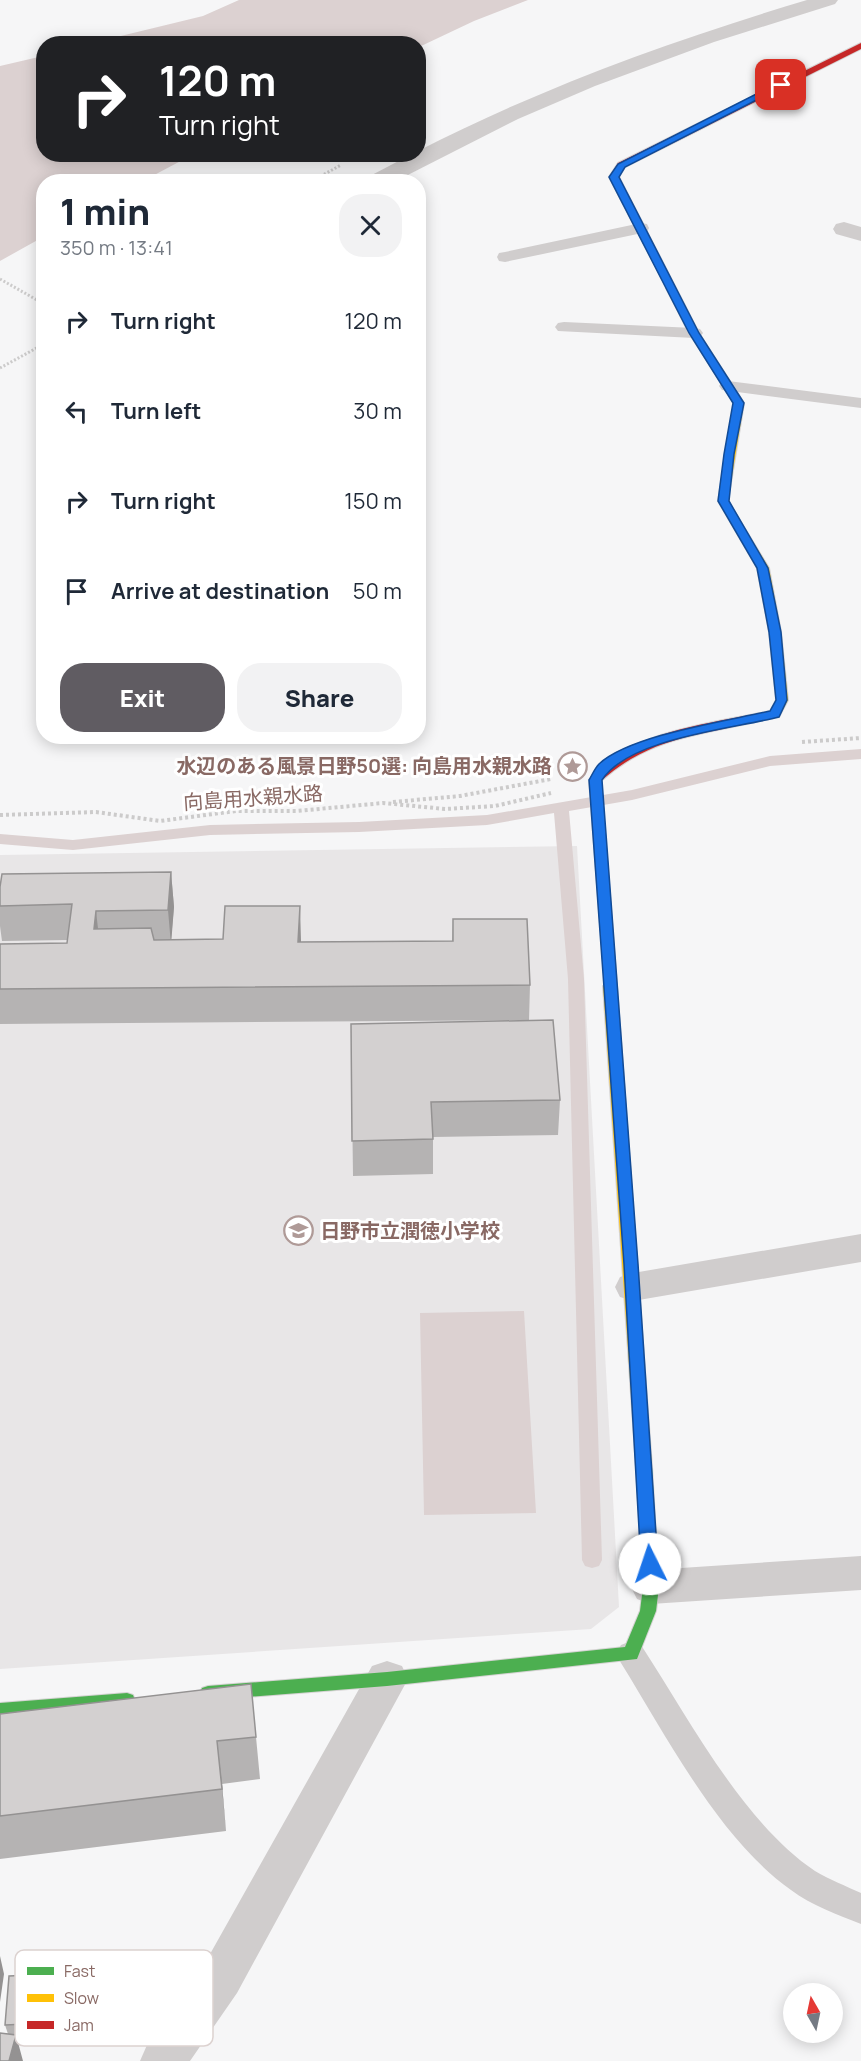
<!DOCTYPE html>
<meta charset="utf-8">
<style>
:root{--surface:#fff;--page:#f2f2f3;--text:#1f2937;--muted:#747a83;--accent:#605c62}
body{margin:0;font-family:Manrope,"Noto Sans JP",sans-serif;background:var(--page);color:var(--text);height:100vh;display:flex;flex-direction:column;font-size:22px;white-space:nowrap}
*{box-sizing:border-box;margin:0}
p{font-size:20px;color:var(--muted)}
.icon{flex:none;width:33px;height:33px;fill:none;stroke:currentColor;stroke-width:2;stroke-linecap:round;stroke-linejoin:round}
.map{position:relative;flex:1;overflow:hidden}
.sheet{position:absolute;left:36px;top:174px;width:390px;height:570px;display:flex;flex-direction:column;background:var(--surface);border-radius:24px;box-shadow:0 3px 15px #0003}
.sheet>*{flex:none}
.guide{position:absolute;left:36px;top:36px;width:390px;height:126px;border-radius:24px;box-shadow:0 3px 15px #0003;background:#202124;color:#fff;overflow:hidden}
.needle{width:39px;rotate:351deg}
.buttons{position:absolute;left:783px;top:1983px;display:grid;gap:12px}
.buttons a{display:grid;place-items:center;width:60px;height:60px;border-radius:50%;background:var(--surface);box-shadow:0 3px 15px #0003;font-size:30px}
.pin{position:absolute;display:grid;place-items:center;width:51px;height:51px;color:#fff;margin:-26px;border-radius:12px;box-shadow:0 3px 9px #0006}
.me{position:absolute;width:66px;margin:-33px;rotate:356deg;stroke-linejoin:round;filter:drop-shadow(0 0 4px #0008)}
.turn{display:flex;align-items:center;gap:21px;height:126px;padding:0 24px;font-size:27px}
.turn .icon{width:78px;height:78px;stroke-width:2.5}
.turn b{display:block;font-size:42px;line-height:51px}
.round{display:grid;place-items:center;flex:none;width:63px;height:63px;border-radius:24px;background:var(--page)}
.overview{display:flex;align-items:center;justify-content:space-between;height:102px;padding:0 24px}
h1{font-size:36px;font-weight:800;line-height:45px}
.action{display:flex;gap:12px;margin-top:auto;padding:12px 24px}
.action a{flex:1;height:69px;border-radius:24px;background:var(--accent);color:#fff;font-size:24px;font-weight:800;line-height:69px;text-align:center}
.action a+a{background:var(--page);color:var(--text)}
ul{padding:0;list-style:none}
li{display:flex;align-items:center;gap:18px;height:90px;padding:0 24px}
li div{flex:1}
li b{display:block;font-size:22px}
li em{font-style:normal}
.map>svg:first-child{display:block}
.built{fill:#e8e6e7}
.water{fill:#dcd1d1}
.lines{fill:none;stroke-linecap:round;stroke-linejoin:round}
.stream{fill:#dcd1d1;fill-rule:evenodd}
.fast-casing{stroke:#d5d3d3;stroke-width:2}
.slow-casing{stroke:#d5d3d3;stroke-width:2}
.jam-casing{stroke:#d5d3d3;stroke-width:2}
.path-far1{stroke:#cccbcb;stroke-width:3;stroke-dasharray:2 2;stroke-linecap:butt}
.path{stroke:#cccbcb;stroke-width:4;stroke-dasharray:3 3;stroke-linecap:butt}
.lane{fill:#d0cdcd;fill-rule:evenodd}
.street{fill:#d0cdcd;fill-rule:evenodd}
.fast{fill:#4caf50;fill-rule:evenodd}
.slow{fill:#ffc107;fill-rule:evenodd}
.jam{fill:#c62828;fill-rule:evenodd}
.wall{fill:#b5b3b3}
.shaded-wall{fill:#949292}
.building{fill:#d3d0d0;stroke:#949292;stroke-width:1.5}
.route{fill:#1a73e8;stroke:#114b97;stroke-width:1.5}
.labels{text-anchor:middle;stroke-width:6;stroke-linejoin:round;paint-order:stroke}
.poi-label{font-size:20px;font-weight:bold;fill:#896964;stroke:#fff;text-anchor:end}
.street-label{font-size:20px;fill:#896964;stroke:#fff}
.key{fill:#fff;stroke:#dcd2d0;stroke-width:1.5}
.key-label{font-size:16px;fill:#896964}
</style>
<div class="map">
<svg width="861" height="2061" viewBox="0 0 861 2061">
<rect width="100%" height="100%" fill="#f6f6f7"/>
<path class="built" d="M577,846L619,1607L591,1629L0,1669V855Z"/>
<path class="water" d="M239,0H528L474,21L419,47L418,44L92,43L203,16Z
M43,56L44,154L192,155L143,181L44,182L43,237L0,261V66Z
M524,1311L536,1513L424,1515L420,1313Z"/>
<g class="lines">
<path class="stream" d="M861,749V759L770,766L632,800L569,811L584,979L602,1560L599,1566L592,1568L585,1566L582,1560L568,979L554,813L487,825L359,832L210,835L73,850L0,844V834L73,840L210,825L359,822L487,815L632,790L770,756Z"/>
<defs>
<path id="fast" d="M644,1461L650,1462L652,1467L659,1587L656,1611L637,1659L387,1686L208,1700L202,1698L200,1693L202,1688L208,1686L387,1672L625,1647L640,1611L643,1587L636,1467L638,1462Z
M127,1693L133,1695L135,1700L133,1705L127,1707L0,1719V1703Z"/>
<path id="slow" d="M671,285L676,288L699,333L744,403L728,501L769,568L781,632L788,700L779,717L760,721L754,717L756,714L770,711L776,700L769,632L757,568L718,501L734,403L689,333L666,288Z
M610,981L617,986L652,1467L650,1472L644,1473L638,1472L636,1467L603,986Z"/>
<path id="jam" d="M861,43V49L625,167L619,177L676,288L668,290L609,177L618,163Z
M760,713L764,714L766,717L764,720C703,735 651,736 601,781L617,986L610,991L605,989L589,780C625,733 706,724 760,713Z"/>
</defs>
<use href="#fast" class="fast-casing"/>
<use href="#slow" class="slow-casing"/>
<use href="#jam" class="jam-casing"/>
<path class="path-far1" d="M310,182L341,165
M0,279L44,304
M0,368L44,344"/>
<path class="path" d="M802,742L861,738
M393,802L460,796L551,779
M0,815L96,812L160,821L236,811H297L383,803L445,809L495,806L551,793"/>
<path class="lane" d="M641,223L647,224L649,228L647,232L505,262L499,261L497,257L499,253L505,252Z
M564,322L694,328L700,329L703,333L700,337L694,338L558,331L555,327L558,323Z
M728,381L861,398V408L722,390L719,386L722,382Z
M631,1641L641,1645C688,1717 743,1823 815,1871C830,1880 846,1886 861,1893V1924C838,1915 811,1905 791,1890C719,1839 667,1737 621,1663L616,1654L621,1645Z"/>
<path class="street" d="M807,0H838L835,4L714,42L595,86L518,119L394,182H365L368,177L412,154H418V151C543,87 673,40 807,0Z
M844,222L861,227V241L836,234L833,229L836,224Z
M861,1234V1262L633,1301L620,1297L615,1287L620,1277L633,1273Z
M861,1556V1590L651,1604L637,1599L631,1587L637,1575L651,1570Z
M387,1661L402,1666L408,1679L237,1993L190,2061H140L147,2045L205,1963L372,1666Z"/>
<use href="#fast" class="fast"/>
<use href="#slow" class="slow"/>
<use href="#jam" class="jam"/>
</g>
<path class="wall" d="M171,872L174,907L171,939L301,942L452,941L453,919L530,985L529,1020L0,1024V944L67,943L68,940L2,941L0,926V887Z
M351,1024L560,1100L558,1135L433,1137V1174L353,1176Z
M0,1714L256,1737L260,1779L222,1784L226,1831L0,1859Z
M98,1985L95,2033L16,2037L8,2034L5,2025Z"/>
<path class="shaded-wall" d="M171,872L174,907L171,945L168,910Z
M300,906L301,941L300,977L298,942Z
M96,911L100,946L94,929Z
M217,1741L222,1784L226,1831L222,1789Z
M0,1956L4,1974L0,2002Z
M96,1972L98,1985L95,2033L93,2021Z
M16,2035L23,2061H9Z"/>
<path class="building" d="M171,872L168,910L96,911L94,929L151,928L154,940L223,939L225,906H300L298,942L453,941V919H527L530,985L0,989V944L67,943L72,904L0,906V887L2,874Z
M553,1020L560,1100L431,1102L433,1139L352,1141L351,1024Z
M251,1684L256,1737L217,1741L222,1789L0,1816V1714Z
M96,1972L93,2021L5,2025L9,1976Z
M0,2033L16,2035L9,2061H0Z"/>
<path class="route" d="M778,83L786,85L625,167L619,177L699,333L744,403L734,454L729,501L768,568L781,632L787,700L779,717C732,729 629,738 602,780L638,1264L658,1564L655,1569L650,1571L644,1569L641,1564L624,1264L589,780C592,775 595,768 599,764C630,735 727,721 770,711L776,700L769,632L757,568L718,501L724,454L733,403L689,333L609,177L618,164Z"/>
<defs>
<symbol id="sight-ring" viewBox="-11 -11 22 22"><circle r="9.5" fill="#fff" stroke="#af9a97" stroke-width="1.5"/><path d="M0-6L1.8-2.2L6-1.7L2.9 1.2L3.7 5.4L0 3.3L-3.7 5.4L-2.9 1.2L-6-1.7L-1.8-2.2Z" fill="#af9a97"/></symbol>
<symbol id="school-ring" viewBox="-11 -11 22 22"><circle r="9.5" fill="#fff" stroke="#af9a97" stroke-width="1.5"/><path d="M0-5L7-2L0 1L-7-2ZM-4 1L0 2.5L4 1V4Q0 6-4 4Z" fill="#af9a97"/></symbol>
</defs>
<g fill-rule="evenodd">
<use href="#sight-ring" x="556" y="750" width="33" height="33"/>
<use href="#school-ring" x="282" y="1214" width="33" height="33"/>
</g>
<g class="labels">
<g class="poi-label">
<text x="552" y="773">水辺のある風景日野50選: 向島用水親水路</text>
<text x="320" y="1238" text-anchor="start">日野市立潤徳小学校</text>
</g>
<g class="street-label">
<text transform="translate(253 798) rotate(-4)" y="7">向島用水親水路</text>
</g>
</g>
<rect x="15" y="1950" width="198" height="96" rx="9" class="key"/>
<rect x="27" y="1967" width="27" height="8" fill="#4caf50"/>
<rect x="27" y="1994" width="27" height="8" fill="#ffc107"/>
<rect x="27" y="2021" width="27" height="8" fill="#c62828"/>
<g class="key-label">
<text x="64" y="1977">Fast</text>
<text x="64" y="2004">Slow</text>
<text x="64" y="2031">Jam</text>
</g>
</svg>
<div class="buttons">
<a><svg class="needle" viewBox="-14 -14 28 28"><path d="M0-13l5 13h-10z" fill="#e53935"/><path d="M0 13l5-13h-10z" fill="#747a83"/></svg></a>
</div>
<div class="pin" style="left:781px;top:85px;background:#d93025"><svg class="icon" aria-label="arrive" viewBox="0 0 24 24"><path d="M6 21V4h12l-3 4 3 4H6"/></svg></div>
<svg class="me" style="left:650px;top:1564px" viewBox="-20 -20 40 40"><circle r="19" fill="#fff"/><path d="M0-13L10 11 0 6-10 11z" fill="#1a73e8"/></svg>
<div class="guide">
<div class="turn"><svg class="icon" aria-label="right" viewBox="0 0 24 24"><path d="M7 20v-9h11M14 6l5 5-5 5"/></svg><div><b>120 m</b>Turn right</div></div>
</div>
<section class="sheet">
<div class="overview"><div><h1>1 min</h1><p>350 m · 13:41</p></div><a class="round"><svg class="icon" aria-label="close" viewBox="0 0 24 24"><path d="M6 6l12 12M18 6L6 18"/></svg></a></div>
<ul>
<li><svg class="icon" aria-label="right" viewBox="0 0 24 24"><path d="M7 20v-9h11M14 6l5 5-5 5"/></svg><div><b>Turn right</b></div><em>120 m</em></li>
<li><svg class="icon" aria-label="left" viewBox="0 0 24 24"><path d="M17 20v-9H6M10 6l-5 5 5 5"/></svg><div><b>Turn left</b></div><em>30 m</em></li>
<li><svg class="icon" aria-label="right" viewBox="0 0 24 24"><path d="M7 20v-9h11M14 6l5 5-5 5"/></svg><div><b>Turn right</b></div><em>150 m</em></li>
<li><svg class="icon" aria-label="arrive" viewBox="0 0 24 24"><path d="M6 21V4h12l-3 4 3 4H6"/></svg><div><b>Arrive at destination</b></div><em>50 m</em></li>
</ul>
<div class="action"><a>Exit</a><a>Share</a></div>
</section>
</div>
